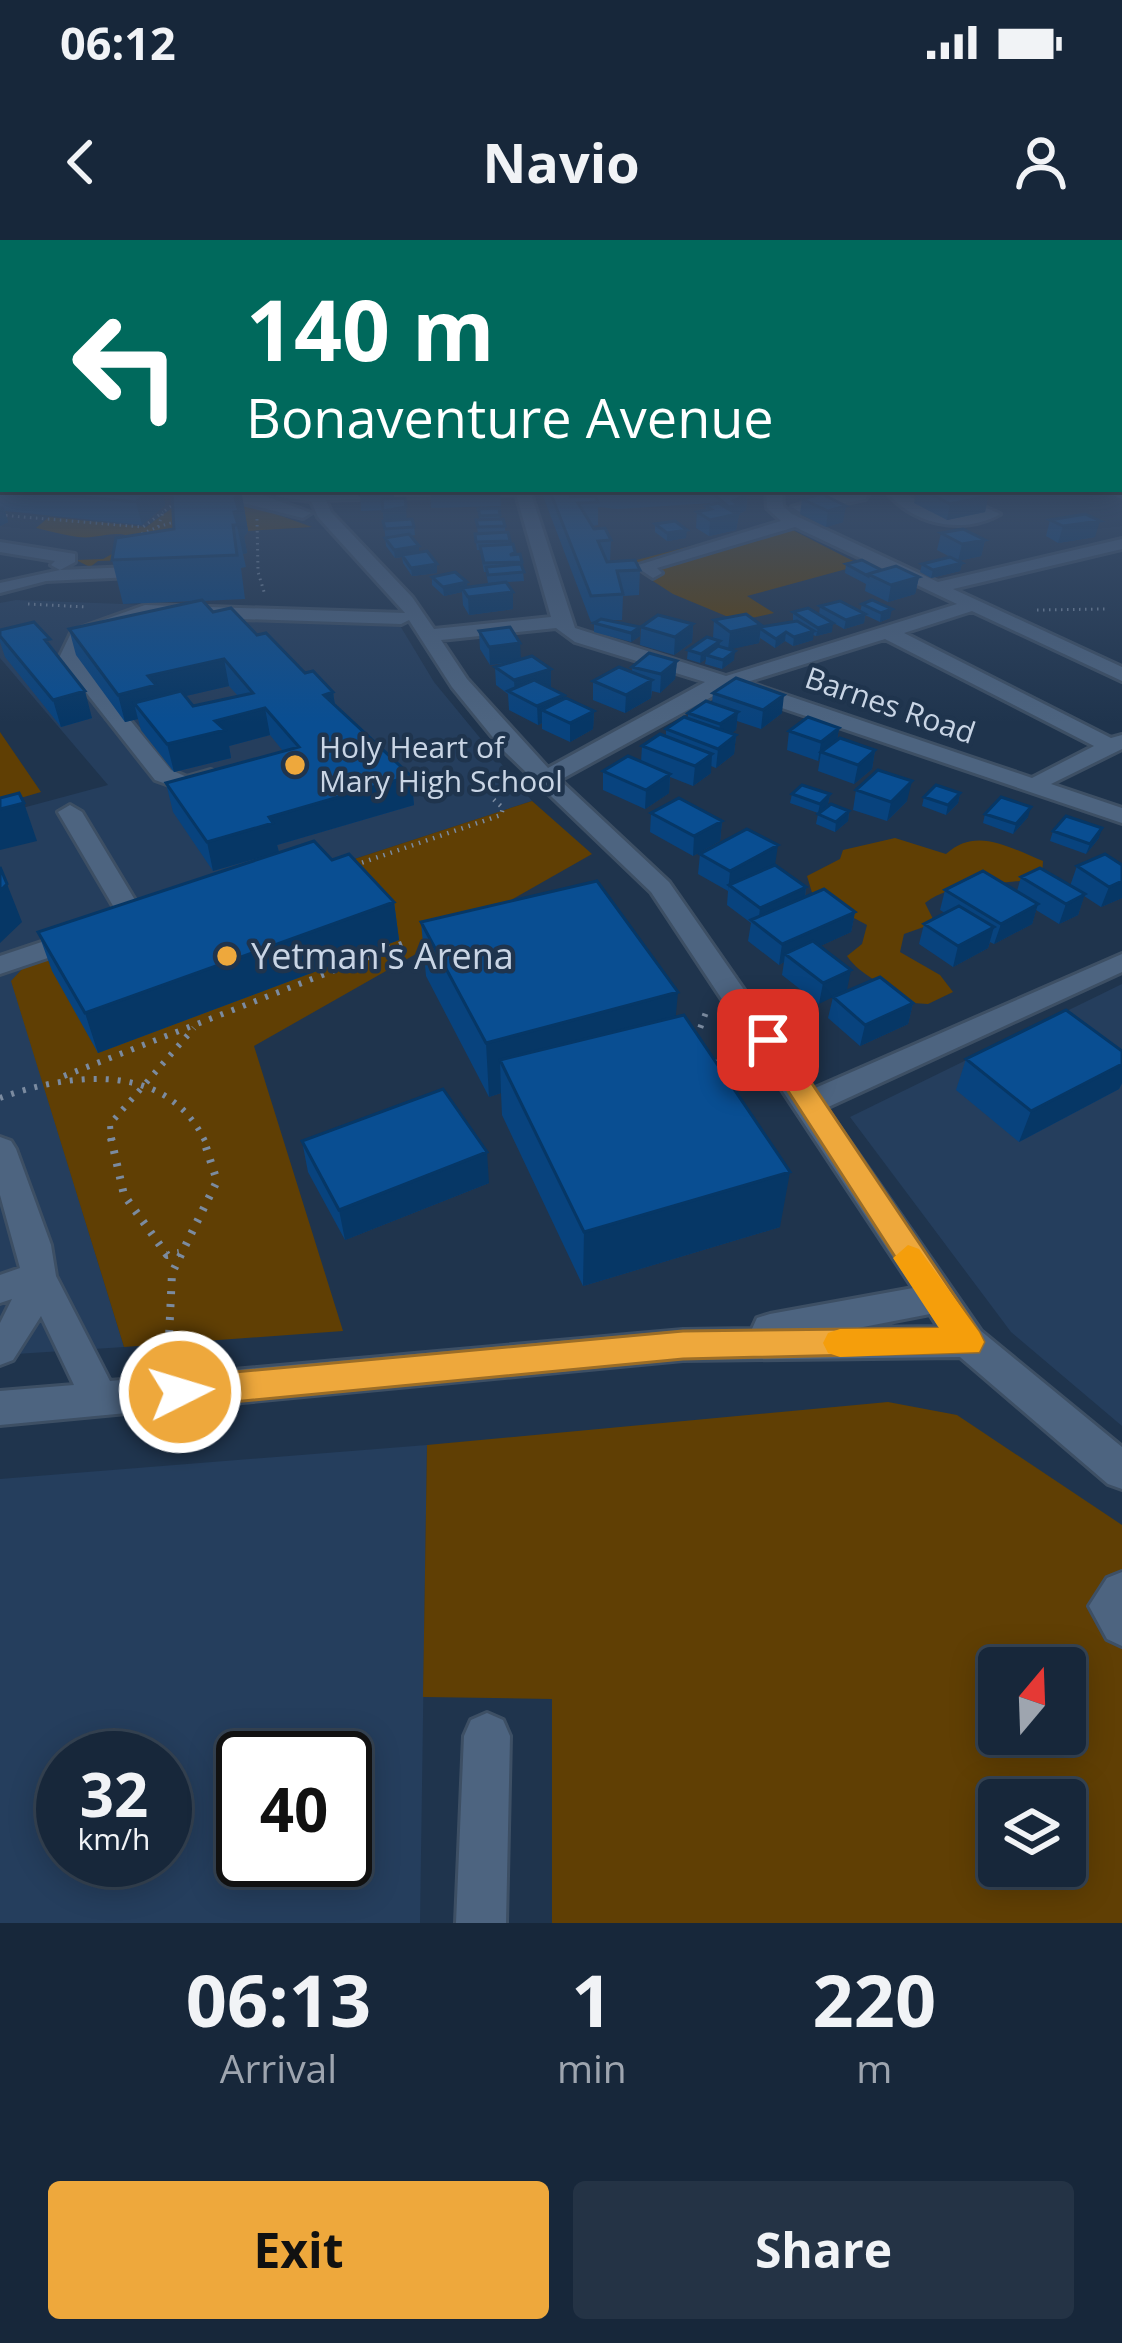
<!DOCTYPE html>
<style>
:root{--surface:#17273a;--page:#243345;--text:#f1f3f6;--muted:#9ea5af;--line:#364454;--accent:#eea83c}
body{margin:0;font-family:"Open Sans",sans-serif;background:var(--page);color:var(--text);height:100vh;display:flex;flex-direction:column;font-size:45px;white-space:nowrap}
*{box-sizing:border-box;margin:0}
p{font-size:39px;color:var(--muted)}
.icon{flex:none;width:66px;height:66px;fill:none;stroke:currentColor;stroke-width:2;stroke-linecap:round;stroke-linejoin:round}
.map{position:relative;height:1683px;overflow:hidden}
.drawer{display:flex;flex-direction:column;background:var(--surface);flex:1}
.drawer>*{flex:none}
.hud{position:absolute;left:0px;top:0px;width:1122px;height:252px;box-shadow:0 6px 30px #0003,0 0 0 3px var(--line);background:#00695c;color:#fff;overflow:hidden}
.needle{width:78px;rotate:19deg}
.fabs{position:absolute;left:978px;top:1407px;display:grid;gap:24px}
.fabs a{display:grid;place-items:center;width:108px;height:108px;border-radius:12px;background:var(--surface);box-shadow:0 6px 30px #0003,0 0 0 3px var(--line);font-size:60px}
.speed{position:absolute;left:36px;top:1491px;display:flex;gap:24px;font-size:60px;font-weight:700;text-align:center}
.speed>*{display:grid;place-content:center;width:156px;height:156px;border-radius:50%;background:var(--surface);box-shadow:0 6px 30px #0003,0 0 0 3px var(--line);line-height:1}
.speed small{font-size:30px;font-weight:400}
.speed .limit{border:6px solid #111;border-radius:18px;background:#fff;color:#111}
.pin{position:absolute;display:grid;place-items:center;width:102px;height:102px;color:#fff;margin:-51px;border-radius:24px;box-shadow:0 6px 18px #0006}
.me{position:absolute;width:132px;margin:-66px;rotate:85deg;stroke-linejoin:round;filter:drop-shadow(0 0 9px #0008)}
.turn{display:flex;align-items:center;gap:42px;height:252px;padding:0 48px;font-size:54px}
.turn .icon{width:156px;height:156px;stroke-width:2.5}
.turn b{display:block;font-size:84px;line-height:102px}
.eta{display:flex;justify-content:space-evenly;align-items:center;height:204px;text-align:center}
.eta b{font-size:72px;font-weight:700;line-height:84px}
.action{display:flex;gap:24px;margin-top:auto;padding:24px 48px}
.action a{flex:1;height:138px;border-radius:12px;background:var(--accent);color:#111;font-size:48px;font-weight:700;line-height:138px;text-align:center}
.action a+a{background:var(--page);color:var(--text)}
.status{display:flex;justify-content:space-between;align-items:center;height:84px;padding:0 60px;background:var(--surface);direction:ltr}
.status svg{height:33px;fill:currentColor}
header{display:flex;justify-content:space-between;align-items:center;height:156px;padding:0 48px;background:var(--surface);font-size:54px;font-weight:700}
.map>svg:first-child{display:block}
.built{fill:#253e5d;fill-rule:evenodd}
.green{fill:#603f04;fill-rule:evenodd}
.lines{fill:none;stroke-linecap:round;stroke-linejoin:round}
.minor-casing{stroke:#3d4f64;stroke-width:6}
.path-far3{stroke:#7b8ba0;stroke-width:3;stroke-dasharray:1.5 4.5;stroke-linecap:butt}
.path-far2{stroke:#7b8ba0;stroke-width:4.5;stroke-dasharray:1.5 6;stroke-linecap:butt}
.path-far1{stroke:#7b8ba0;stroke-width:6;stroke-dasharray:3 9;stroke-linecap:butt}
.path{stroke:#7b8ba0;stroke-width:8;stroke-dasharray:3 10;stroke-linecap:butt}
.minor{fill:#4d6480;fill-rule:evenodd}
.wall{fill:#08437e;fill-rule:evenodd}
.shaded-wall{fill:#063766}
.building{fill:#094e92;stroke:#063766;stroke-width:3}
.route{fill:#eea83c;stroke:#9b6d27;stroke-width:3}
.slow{fill:#f59e0b}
.poi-dot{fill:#eea83c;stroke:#1f344d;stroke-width:4.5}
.labels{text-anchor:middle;stroke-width:9;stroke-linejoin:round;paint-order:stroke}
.far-street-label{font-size:30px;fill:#c9d5e5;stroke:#1f344d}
.far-poi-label{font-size:30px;fill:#c9d5e5;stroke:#1f344d;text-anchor:start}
.poi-label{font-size:36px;fill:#c9d5e5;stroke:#1f344d;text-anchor:start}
</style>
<div class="status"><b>06:12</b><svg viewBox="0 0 49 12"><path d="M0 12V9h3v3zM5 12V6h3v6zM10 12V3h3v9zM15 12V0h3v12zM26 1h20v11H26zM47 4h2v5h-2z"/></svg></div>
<header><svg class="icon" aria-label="back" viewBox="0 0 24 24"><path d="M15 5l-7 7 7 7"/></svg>Navio<svg class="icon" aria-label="person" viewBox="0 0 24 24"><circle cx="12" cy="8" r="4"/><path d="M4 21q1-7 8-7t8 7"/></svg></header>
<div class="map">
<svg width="1122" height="1683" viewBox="0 0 1122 1683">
<rect width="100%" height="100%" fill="#1f344d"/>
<path class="built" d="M16,360L393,374L434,442L532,561L24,727L12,742L124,1107L0,1115V574L108,545L0,418V363Z
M1122,744V1186L1011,1092L850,877Z
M427,1205L420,1683H0V1239ZM63,1518H165V1620H63ZM243,1518H345V1620H243Z"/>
<path class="green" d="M239,261L312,287L181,295L158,319L98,321L90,327L76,320L103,319L137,300C117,287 100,300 78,297C64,295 50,291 36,288L49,277L146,287L179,263Z
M779,283L861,325L747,356L774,373L738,381L673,354L625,323Z
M0,492L41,552L0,564Z
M532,561L592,614L254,806L343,1091L124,1107L11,741L24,727Z
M895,598L946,614C976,586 1010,608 1043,621L1042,636C1000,649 963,636 925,663L935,683L904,694L900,712L940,735L953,752L928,764L898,762C883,739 862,738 847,716L862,704L867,685L813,656L807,636L840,619L843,610Z
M888,1162L957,1175L1122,1285V1683H552V1459L423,1457L427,1205ZM999,1428H1065V1494H999ZM999,1560H1065V1626H999Z"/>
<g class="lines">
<defs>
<path id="minor" d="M1122,247V256L1107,249Z
M186,249L257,253L311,273L303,278Z
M389,249H539L531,254L575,388L726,436L957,364L795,287L657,328L662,333L653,338L635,326L781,281L767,268L766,249H782L783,266L792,274L938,342L1122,299V309L953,349L1122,427V441L972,371L904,393L1111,498L1122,495V509L1051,544L1122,568V583L726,449L560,540L669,642L813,849L1122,714V732L826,868L981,1091L1122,1207V1249L1108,1244L960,1117L683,1120L0,1185V1151L74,1145L41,1076L13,1120L0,1125V1083L12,1059L0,1063V1035L20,1028L0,955V897L11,901L16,909L51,1005L56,1036L110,1141L683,1090L752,1089L757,1078L770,1074L913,1048L651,652L504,511L452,447L409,380L401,384L147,376L87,399L79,418L171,530L187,537L211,530L222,537L186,551L155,540L59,418L72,391L145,365L405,373L318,277L311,261L278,257L286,252ZM516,254L551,377L434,389L412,357L331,272L326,260ZM556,388L575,402L705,442L548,528L467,439L441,400ZM885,399L1094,506L1032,538L747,442ZM930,1074L938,1087L858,1088Z
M857,249H873L865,259L800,272L792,267Z
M885,249H901L929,271L973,272L922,249H944L1000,274C963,296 909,284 885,249Z
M0,302L75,314V322L60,330L154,326L163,331L154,336L46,341L0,353V343L60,330L51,325L55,321L0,312Z
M70,565L82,572L147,680L143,686L0,734V716L119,676L58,572Z
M1122,1332V1406L1107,1399L1089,1366L1107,1338Z
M487,1473L503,1480L510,1496L506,1683H456L464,1496L471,1480Z"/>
</defs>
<use href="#minor" class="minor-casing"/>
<path class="path-far3" d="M0,275L143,287L163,272
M257,279L258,332L265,355
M158,287L177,281
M136,296L158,287L163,272L178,261
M28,364L87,367
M1037,370L1105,369"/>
<path class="path-far2" d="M355,625L501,575L503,568L492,558"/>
<path class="path-far1" d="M696,799L708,767
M714,822L752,836
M64,836L404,703
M0,858C69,833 166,820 205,901
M111,901L110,884L194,788"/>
<path class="path" d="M111,898L124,955L167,1015L179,1013
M168,1119L172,1033L217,941L203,898"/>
<use href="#minor" class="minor"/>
</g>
<path class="wall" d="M0,247L3,249H162L165,265L142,285L5,271L8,282L0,286Z
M393,249L394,259L407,280L414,287L415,295L410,296L419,312L437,333L412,336L403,323L402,317L395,318L386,306L383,270L361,271L360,255Z
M430,249H500L501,266L431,268Z
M543,249H748L746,270L739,274L736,290L709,296L696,288L697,272L706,270V266L711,263L618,269L598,267V285L592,286L611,300L610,322L640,330L639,355L623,356L622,380H610L640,387V396L631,402L594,392V383L597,381L591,382L543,256Z
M917,249H989L975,252L988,256L985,272L947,280L914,263Z
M241,250L248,291L244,297L247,313L243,314L246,327L241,328L245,359L202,361L213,372L257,395L305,433L333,452L335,466L411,536L414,565L277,605L279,612L213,631L173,572L166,543L283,511L270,495L229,506L231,518L174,532L141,490L138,479L125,482L76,415L69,389L197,361L123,364L112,320L174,289ZM229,446L238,456L193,466L185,456Z
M822,254L843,282L826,287L800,274L802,259Z
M499,268L500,279L505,286V293L508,292L510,304L522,322L524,341L506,342L513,352V369L469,375L463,365L462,352L444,356L432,345V337L467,347L505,342L488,343L486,332H484L480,310H477L475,294H478L476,280H479V277Z
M1050,280L1095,297L1058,303L1046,296Z
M655,284L686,298L667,301L655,292Z
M941,293L985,300L981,316L958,321L962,323L960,331L931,338L920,332L922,324L958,321L937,310Z
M846,324L919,337L915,354L888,362L865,351L866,344L845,333Z
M862,364L890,378L880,382L865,375L864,383L844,389L820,375L832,392L816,396L813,395V400L793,406L785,401L775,408L760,398L759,403L729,409L734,420L722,429L705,424L706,419L700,423L687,419L688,410L713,398L714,380L761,387L793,382V372L819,375L820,366L860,372Z
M693,384L692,402L674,415L640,405L641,387Z
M0,390L53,410L92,478L61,487L5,417L0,402Z
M479,391L521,419L551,448L564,455V459L594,471L593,489L570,502L542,489V483L538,485L509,470L508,454L496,445L495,427L513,422L490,425L480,409Z
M677,421L675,439L660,453L652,451L651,458L625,473L593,460V441L632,432V427Z
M713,453L782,473L761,489L737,481L736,490L731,493L736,495L734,514L716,528L711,526V533L693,546L670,537L669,553L645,569L603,550V531L641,522L642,506L666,496V489L688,478V473L712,463Z
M839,488L837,499L875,510L872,529L854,544L818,531L820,519L818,521L787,510L789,491Z
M856,550L907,561L887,581L853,570Z
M960,553L958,563L946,575L922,566L924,557Z
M792,554H830L828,564L818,573L790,563Z
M849,571L848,581L835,592L816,584L818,574Z
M651,573L722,581L720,601L693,616L650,592Z
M985,574L1028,577L1013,594L983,583Z
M1053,591L1099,598L1086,614L1050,601Z
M700,614L775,625L806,647L805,657L855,672L851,692L820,706L851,730L819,764L782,735L784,722L779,725L748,701L751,683L727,665L728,651L698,634Z
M332,620L394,662L399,700L98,813L52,731L38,692Z
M1122,625V658L1101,667L1084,656L1078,675L1059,684L1036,670L1032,684L994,704L990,702L988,708L953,727L919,704L924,684L945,673L940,670L945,650L1017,651L1021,637L1070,646L1077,626Z
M421,682L676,777L780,987L583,1046L502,875L501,853L489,857L426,736Z
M833,757L913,763L908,784L860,806L828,778Z
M1122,811V843L1119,849L1019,902L956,850L966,819Z
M302,901L489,943L345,1000L308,932Z"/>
<path class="shaded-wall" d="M153,249H162L165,265L142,285L136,262Z
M393,249L394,261L406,267L407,283L384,287L383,271L393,270Z
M241,250L248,291L244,297L247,313L243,314L234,272L235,258Z
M747,254L746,270L739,274L736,290L709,296L710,280L729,276V267L733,261Z
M988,256L985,272L947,280L950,264Z
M3,266L8,282L0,286V268Z
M846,266L843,282L826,287L828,271Z
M1100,281L1095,297L1058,303L1063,286Z
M687,290L686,298L667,301V293Z
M985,300L981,316L958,321L962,304Z
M419,306V314L395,318L394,310Z
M962,323L960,331L931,338L933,330Z
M437,324V333L412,336L411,328Z
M919,337L915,354L888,362L891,345Z
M467,342L468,351L462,348V352L444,356L443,347Z
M513,352V369L469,375L468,357Z
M892,369L890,378L880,382L881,373Z
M865,374L864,383L844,389L846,380Z
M833,383L832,392L816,396L818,388Z
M693,384L692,402L674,415L675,397Z
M761,385L759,403L728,410L730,392Z
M640,387V396L631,402V393Z
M814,391L813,400L793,406L794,397Z
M786,392L785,401L775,408L776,399Z
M720,401L719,410L706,415V419L700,423L701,414Z
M520,403L521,420L490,425L489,407Z
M735,411L734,420L722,429L723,420Z
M224,419L229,446L160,462L134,463L138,479L125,482L118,455L148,436Z
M677,421L675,439L660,453L661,434Z
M551,429V448L515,455L514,440Z
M652,440L651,458L625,473L626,455Z
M85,451L92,478L61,487L53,460Z
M333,452L337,479L324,455Z
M564,455V474L542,470V483L538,485L537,466Z
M784,455L782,473L761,489L763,470Z
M265,468L270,495L229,506L231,518L174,532L167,504L215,481Z
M594,471L593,489L570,502V483Z
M738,472L736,490L718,503L720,484Z
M839,488L836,507L821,512L820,519L818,521L821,502Z
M736,495L734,514L716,528L718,509Z
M875,510L872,529L854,544L858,525Z
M712,514L711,533L693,546L695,526Z
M670,534L669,553L645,569L646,550Z
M411,536L414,565L277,605L279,612L213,631L207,602L269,577Z
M912,541L907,561L887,581L891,562Z
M960,553L958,563L946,575L948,565Z
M830,554L828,564L818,573L820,564Z
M24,563L37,601L0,610V569Z
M1031,567L1028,577L1013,594L1016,584Z
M849,571L848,581L835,592L836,582Z
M722,581L720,601L693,616L694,596Z
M1102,588L1099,598L1086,614L1090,604Z
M778,605L775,625L729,645L728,652L730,631Z
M1122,641V658L1101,667L1109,647Z
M7,644L22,682L0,703V651Z
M806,647L803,668L758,685L760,668Z
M1085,654L1078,675L1059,684L1066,664Z
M394,662L399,700L98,813L85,773Z
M1038,664L1032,684L994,704L1001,684Z
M855,672L851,692L792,719L785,714L784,722L779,725L782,704Z
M994,687L988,708L953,727L958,706Z
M851,730L847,750L819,764L823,743Z
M678,752L673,806L500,820L501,853L489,857L486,803Z
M913,763L908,784L860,806L865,785Z
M1122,824V843L1119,849L1019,902L1031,871Z
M487,912L489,943L345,1000L339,970Z
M790,932L780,987L583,1046L584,992Z"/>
<path class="building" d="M4,249H153L136,262Z
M360,249H392V254L360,255Z
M430,249H500V251L430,253Z
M549,249H579L580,251L569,252L571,257L595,256L598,262L578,263L594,289L605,288L611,300L598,301L607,322L635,320L640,330L617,331L623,354L591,356Z
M730,249H738L747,254L733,261L739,265L729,267L712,253Z
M921,249H965L988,256L950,264Z
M241,250L235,258L239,271L234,272L238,285H233L237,315L112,320L116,298L174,289L172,254Z
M822,254L846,266L828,271L802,259Z
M405,258L406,267L383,271L382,259Z
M718,263L737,274L710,280L697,272L711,269L706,266Z
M499,268L500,275L480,276L478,269Z
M1085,274L1100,281L1063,286L1050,280Z
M412,279L414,287L385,289L383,281Z
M503,279L505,286L478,287L476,280Z
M675,281L687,290L667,293L655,284Z
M963,289L985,300L962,304L941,293Z
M508,292L510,301L476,302L475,294Z
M409,294L419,306L394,310L385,298Z
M513,304L515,312L510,315L520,314L522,322L484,323L480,306Z
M427,311L437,324L411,328L402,315Z
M950,317L962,323L933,330L922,324Z
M862,320L881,330L868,334V336L846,324Z
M521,324L524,332L488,335L486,327Z
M896,326L919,337L891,345L868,334Z
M455,332L467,342L443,347L432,337Z
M506,342L513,352L468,357L462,348Z
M202,360L213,372L231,368L257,395L266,393L305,433L313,431L333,452L324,455L411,536L269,577L273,583L207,602L166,543L299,507L265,468L215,481L225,490L167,504L134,463L181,451L193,466L253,453L224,419L148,436L156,445L118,455L69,389Z
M872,360L892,369L881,373L862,364Z
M840,361L865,374L846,380L820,366Z
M808,368L833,383L818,388L793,372Z
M746,374L761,385L730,392L714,380Z
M658,375L693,384L675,397L641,387Z
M601,379L640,387L631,393L594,383Z
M797,381L814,391L794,397L786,392L776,399L761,389V387Z
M34,382L50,399L45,400L85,451L53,460L0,396V390Z
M510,387L520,403L489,407L479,391Z
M707,397L720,401L701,414L688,410Z
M718,406L735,411L723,420L706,415Z
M649,413L677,421L661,434L632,427Z
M532,416L551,429L514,440L495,427Z
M619,427L652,440L626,455L593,441Z
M736,438L784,455L763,470L713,453Z
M534,440L564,455L537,466L508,451Z
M566,458L594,471L570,483L542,470Z
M706,461L738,472L720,484L688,473Z
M684,477L736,495L718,509L666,489Z
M808,477L839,488L821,502L789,491Z
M660,494L712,514L695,526L642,506Z
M840,498L875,510L858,525L821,512Z
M628,516L670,534L646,550L603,531Z
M878,530L912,541L891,562L856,550Z
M802,545L830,554L820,564L792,554Z
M936,545L960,553L948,565L924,557Z
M19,553L24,563L0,569V558Z
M1001,557L1031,567L1016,584L985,574Z
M679,558L722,581L694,596L651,573Z
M831,564L849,571L836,582L818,574Z
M1066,576L1102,588L1090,604L1053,591Z
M747,589L778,605L730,631L700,614Z
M314,601L332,620L349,614L394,662L85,773L38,692Z
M1105,614L1122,625V641L1109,647L1077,626Z
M775,625L806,647L760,668L729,645Z
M0,627L7,644L0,651Z
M1040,628L1085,654L1066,664L1021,637Z
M983,631L1038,664L1001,684L945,650Z
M597,641L678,752L486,803L421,682Z
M824,649L855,672L782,704L751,680Z
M959,666L994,687L958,706L924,684Z
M813,701L851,730L823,743L785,714Z
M880,737L913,763L865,785L833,757Z
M1066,770L1122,811V824L1031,871L966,819Z
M684,775L790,932L584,992L500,820Z
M443,849L487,912L339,970L302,901Z"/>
<linearGradient id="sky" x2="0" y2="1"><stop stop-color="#111d2a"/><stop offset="0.51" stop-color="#3c506d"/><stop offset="1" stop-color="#3c506d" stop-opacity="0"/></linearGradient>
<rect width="1122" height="483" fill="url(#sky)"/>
<path class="route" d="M768,791L778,793L979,1092L984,1102L979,1112L683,1119L180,1167L168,1163L163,1152L168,1142L180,1137L683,1091L941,1088L755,800Z"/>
<path class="slow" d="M908,1005L919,1009L979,1092L984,1102L979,1112L840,1117L828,1113L823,1103L828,1093L840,1089L939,1088L893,1018Z"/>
<g class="poi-dot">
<circle cx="295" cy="525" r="12"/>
<circle cx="227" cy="716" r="12"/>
</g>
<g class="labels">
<g class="far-street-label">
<text transform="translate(890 466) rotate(19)" y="10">Barnes Road</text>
</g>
<g class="far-poi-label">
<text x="319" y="518">Holy Heart of<tspan x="319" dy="34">Mary High School</tspan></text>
</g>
<g class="poi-label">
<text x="251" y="729">Yetman's Arena</text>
</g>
</g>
</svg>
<div class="fabs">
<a><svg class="needle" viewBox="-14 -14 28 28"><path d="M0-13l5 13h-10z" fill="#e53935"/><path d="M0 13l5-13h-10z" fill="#9ea5af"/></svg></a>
<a><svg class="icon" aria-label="layers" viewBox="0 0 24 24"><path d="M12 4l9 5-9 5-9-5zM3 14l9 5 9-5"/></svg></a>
</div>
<div class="speed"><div>32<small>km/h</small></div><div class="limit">40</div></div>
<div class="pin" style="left:768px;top:800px;background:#d93025"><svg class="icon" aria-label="arrive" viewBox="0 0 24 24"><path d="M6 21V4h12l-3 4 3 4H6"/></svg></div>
<svg class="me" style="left:180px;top:1152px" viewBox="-20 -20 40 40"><circle r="17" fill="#eea83c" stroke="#fff" stroke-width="3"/><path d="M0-11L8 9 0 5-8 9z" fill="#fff"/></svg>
<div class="hud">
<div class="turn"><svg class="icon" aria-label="left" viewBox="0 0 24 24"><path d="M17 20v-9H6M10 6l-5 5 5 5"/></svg><div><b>140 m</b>Bonaventure Avenue</div></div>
</div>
</div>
<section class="drawer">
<div class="eta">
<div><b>06:13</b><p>Arrival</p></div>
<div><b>1</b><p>min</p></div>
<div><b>220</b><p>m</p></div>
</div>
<div class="action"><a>Exit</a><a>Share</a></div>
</section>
